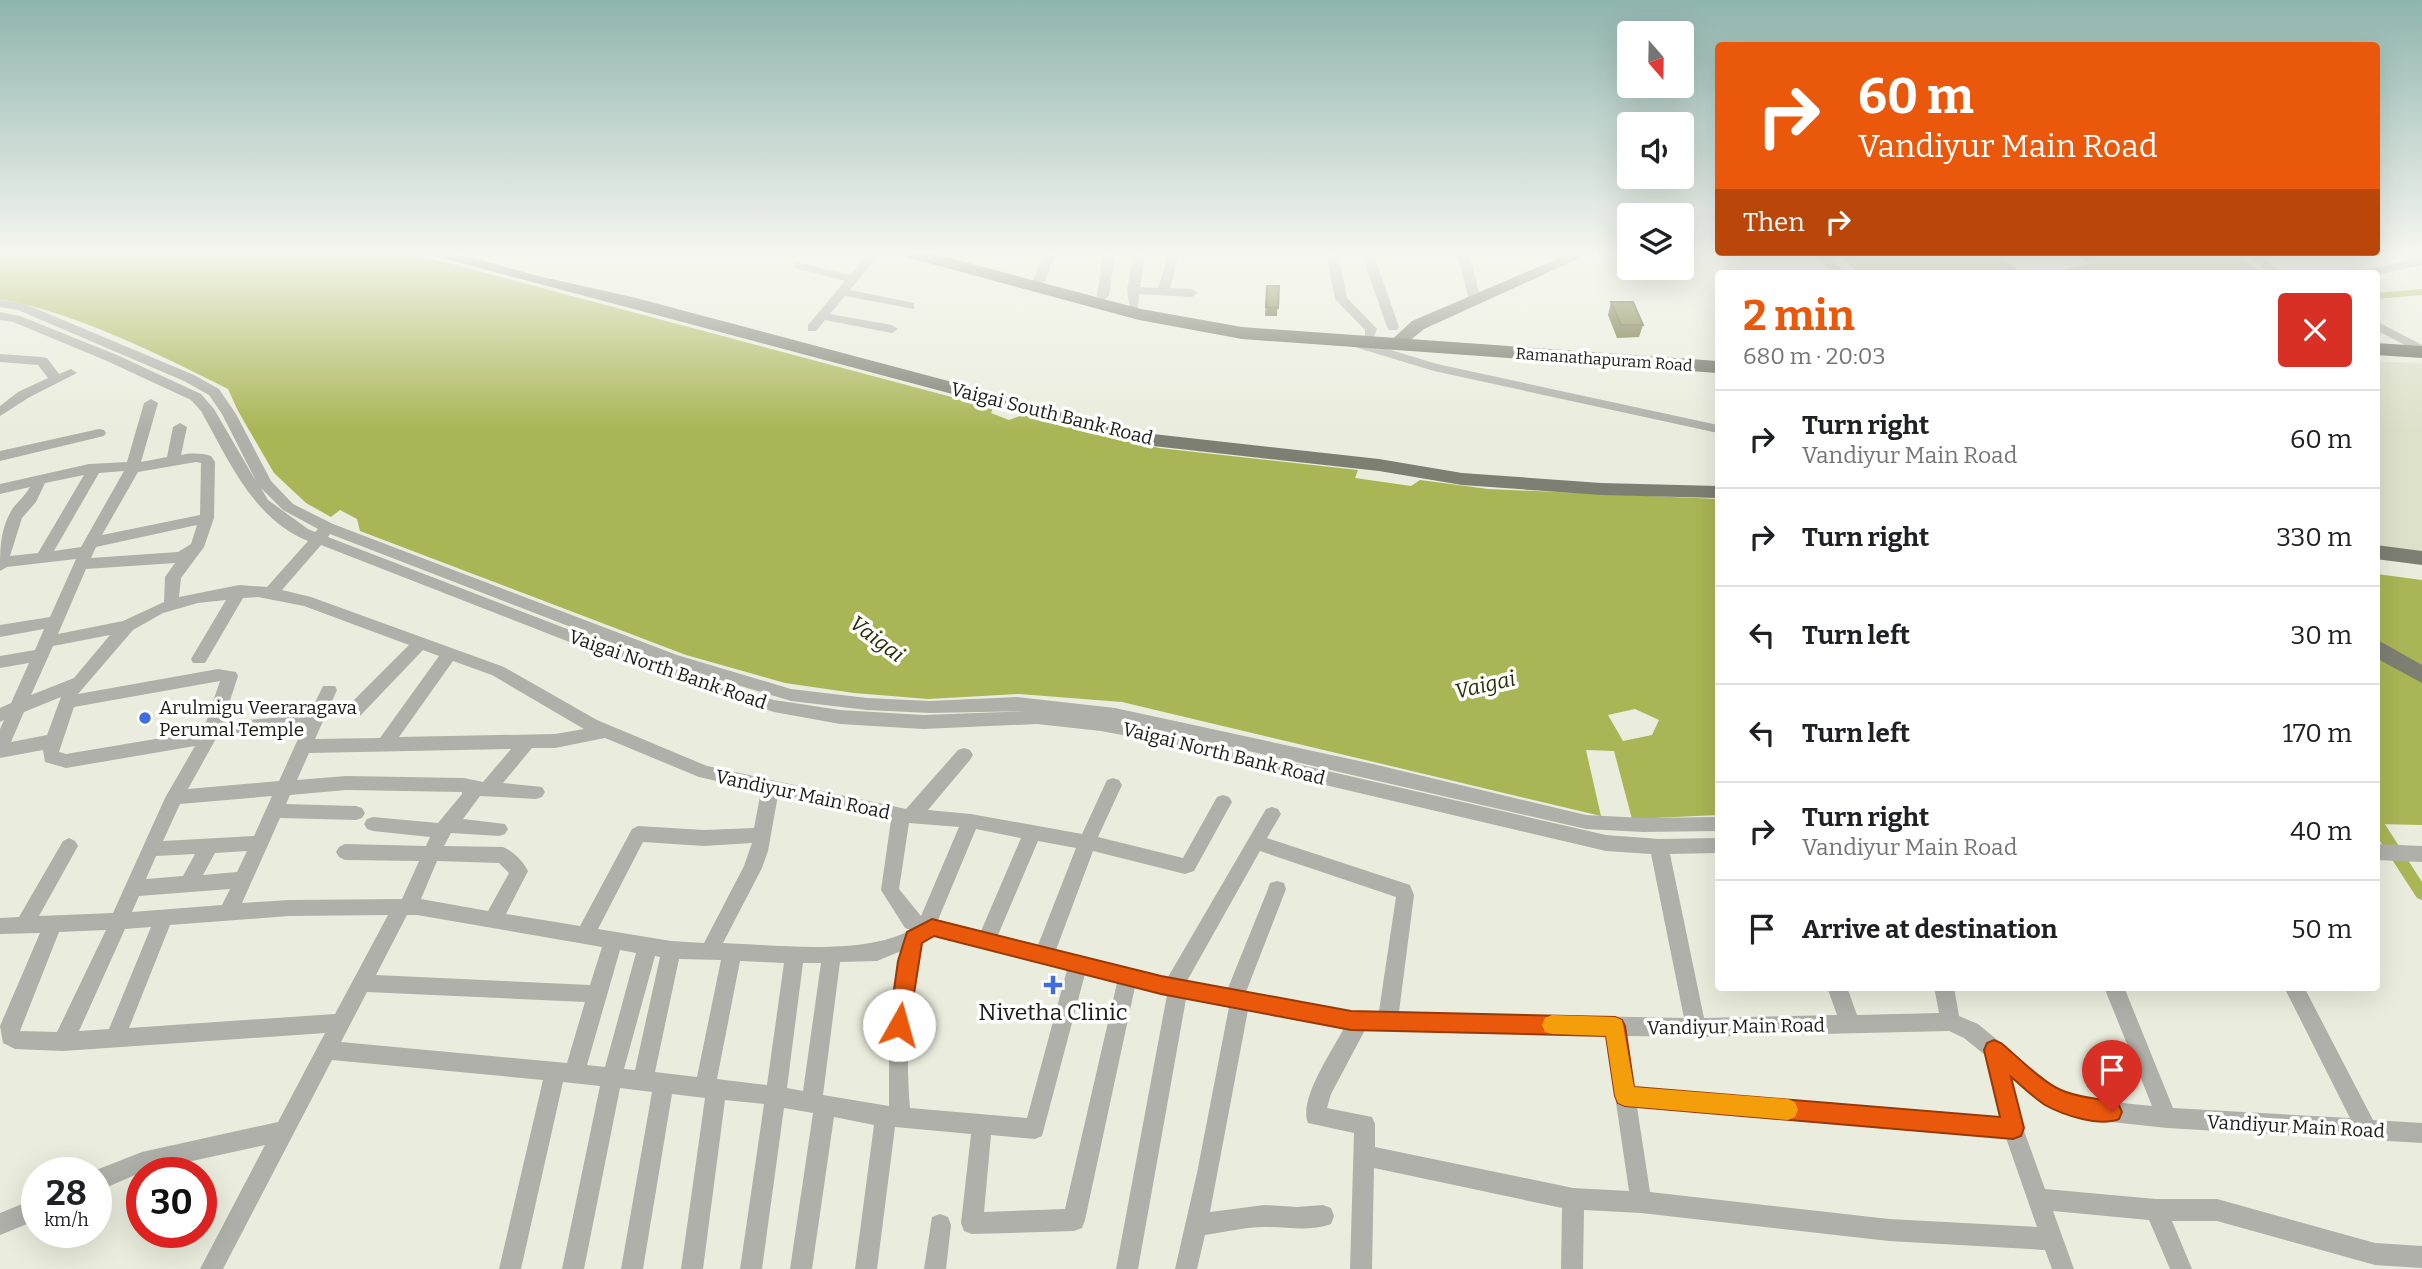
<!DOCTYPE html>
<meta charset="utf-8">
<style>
:root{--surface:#fff;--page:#f6f6f6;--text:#202124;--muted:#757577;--line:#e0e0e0;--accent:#ea580c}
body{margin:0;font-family:Bitter,serif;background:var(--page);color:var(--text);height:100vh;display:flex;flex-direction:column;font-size:26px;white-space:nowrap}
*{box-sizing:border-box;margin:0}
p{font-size:23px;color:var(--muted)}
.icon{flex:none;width:38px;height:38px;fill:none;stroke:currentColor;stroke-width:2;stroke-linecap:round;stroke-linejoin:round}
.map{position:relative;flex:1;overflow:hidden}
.panel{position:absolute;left:1715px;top:270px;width:665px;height:721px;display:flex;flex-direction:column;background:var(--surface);border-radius:7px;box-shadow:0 7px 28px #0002}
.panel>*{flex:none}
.guide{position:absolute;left:1715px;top:42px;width:665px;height:214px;border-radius:7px;box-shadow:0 7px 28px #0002;background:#ea580c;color:#fff;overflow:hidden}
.needle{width:46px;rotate:160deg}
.controls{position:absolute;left:1617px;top:21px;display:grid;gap:14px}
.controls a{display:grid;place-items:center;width:77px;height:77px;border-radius:7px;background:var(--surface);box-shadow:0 7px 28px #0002;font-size:35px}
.speed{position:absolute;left:21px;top:1157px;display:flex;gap:14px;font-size:35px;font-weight:700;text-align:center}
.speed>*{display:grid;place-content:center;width:91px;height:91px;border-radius:50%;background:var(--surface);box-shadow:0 7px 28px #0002;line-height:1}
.speed small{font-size:18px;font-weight:400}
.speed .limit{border:10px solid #d22;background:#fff;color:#111}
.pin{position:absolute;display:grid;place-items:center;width:60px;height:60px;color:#fff;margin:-72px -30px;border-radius:50% 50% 50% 0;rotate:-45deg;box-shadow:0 0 7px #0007}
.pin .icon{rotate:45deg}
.me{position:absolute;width:77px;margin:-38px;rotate:7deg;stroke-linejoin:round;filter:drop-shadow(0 0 5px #0008)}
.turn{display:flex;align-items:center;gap:24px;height:147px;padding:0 28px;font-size:32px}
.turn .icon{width:91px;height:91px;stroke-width:2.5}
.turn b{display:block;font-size:49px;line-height:60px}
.then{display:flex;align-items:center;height:66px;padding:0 28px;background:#0003;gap:14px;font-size:26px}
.round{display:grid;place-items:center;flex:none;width:74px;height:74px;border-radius:7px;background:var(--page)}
.summary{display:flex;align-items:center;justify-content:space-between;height:119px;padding:0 28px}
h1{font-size:42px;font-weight:700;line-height:52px;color:var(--accent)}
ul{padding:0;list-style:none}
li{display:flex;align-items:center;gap:21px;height:98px;padding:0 28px;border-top:2px solid var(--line)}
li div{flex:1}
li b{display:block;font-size:26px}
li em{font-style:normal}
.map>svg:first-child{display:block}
.built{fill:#dde1ca}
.water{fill:#aab556;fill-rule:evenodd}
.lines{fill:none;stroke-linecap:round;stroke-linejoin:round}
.canal{fill:#aab556;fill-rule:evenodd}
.minor{fill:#afb0a9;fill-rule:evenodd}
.major{fill:#7d7f73;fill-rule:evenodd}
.highway{fill:#6b6d5f;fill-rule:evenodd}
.wall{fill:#545b1b}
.building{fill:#626a1f;stroke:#454a16;stroke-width:2}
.route{fill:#ea580c;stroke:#983908;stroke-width:2}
.slow{fill:#f59e0b}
.poi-dot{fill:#416dde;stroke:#fff;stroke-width:2.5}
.labels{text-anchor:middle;stroke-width:7;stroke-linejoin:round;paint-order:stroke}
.far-street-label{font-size:16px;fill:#1c1d17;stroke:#fff}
.street-label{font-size:19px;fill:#1c1d17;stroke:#fff}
.poi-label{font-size:19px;fill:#1c1d17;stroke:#fff;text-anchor:start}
.water-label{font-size:21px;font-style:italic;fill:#292d03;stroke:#fff}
.near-poi-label{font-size:23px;fill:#1c1d17;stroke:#fff}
</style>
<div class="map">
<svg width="2422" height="1269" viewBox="0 0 2422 1269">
<rect width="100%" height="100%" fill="#eaeddd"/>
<path class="built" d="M2377,362L2422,363V554L2377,548Z"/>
<path class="water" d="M0,253H410L993,408L991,413L1009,420L1023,415L1159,448L1358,470L1355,478L1411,486L1420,480L1488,489L1718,499V815L1632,819L1614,751L1586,750L1601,816L1122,702L1019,694L928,699L854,693L785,683L686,655L360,531L357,519L340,510L331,517L306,503L274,473L238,411L228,389C161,355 74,312 0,299ZM1635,709L1659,720L1652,735L1623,741L1608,715Z
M1837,253H1996L2022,273H1859Z
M2074,253H2234L2263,273H2048L2089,264Z
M2377,574L2422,580V825L2377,824Z"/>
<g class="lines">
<path class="canal" d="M2422,289V295L2376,299V293Z
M2376,816L2381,818L2422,882V900L2417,898L2376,835Z"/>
<path class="minor" d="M868,253H880L850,290L914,303V309L845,296L830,314L892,325L898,329L892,333L825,320L816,331H808V325L845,281L795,268V262L850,275Z
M1044,253H1056L1045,281L1039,285L1033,281Z
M1103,253H1115L1109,296L1103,300L1097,296Z
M1134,253H1146L1140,287L1158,288L1169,254L1180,253L1170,288L1192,289L1198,293L1192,297L1139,294L1138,308H1130L1127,290Z
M1326,253H1338L1347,298L1377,329L1373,339H1365V330L1335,299Z
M1457,253H1469L1481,300L1479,303H1471L1469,300Z
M1813,253H1825L1846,273H1833Z
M2243,253H2256L2284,273H2270Z
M1369,254L1375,258L1399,327L1397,330H1389L1387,327L1363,258Z
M2422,257V265L2376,275L2363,273L2365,270Z
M0,299L25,304L194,375L219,389L236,414L271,481L293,504L333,524L677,655L791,689L867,698L930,701L1017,697L1115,708L1373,764L1586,815L1643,818L1718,817V831L1643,832L1586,829L1201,740L1236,750L1606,835L1659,839L1718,838V853L1670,854L1704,1018L1837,1015L1827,987H1847L1857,1015L1939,1013L1934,987H1954L1959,1016L1978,1024L2058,1090L2084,1099L2152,1106L2104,987H2124L2173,1108L2350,1118L2284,987H2304L2373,1120L2422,1123V1143L2167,1128L2084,1119L2045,1105L2011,1077L2023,1128L2045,1189L2156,1199H2217L2375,1243L2422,1246V1268L2375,1265L2217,1221H2172L2192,1269H2170L2149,1220L2053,1211L2074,1269H2052L2045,1250L1889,1241L1641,1213L1584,1210L1583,1269H1561L1562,1208L1374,1168L1372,1269H1350L1354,1133L1308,1123C1298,1099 1333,1050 1344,1028L1248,1010L1210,1212L1264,1205L1297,1207L1323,1205L1331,1208L1334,1216L1331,1224C1310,1232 1287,1227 1265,1227C1245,1227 1225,1232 1205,1235L1197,1269H1175L1197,1173L1229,1007L1186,999L1138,1269H1116L1167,995L1135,987L1085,1220L1082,1228L1074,1231L972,1234L964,1231L961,1223L971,1134L895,1127L877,1269H855L874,1125L834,1117L812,1269H790L813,1113L784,1108L762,1269H740L764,1104L725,1100L703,1269H681L705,1098L672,1094L643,1269H621L652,1092L620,1088L584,1269H562L600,1086L563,1082L521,1269H499L543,1080L332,1060L223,1269H200L265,1145L142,1172L96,1192V1172H91L142,1152L278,1122L325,1033L63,1051L15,1049L3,1043L0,1026L40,933L0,934V918L19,917L63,841L69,838L75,841L78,846L39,916L113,913L165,798L195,746L66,768L45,762L43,750L0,758V729L4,720L0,722V708L11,703L29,663L0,668V656L35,650L44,629L0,637V625L50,617L76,559L7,567L0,571C0,552 0,532 9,515C14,504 24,498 30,487L0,494V484L89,464L127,462L144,403L151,399L158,403L141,462L167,457L173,427L180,423L187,427L181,455C192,453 200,453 211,456L215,462L214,518L204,547L181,578L179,597L239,585L267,587L308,541C253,519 228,459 201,411L191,400L107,361L13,322L0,320V312L20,316L117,355L201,394L214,409L257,483L222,414L209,395L184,381L18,310L0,307ZM196,462L201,463L200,515L102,535L138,472ZM124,471L81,547L54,551L99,473ZM84,475L38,553L10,556L22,518L36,502L45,483ZM261,488L283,510L318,529L315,532L308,529L268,500ZM197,525L191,544L178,552L91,558L96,547ZM330,534L667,664L791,701L867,710L930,713L1029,711L923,715L840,710L774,700L648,660L328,537ZM321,545L636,668L774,712L840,724L923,729L1037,724L1101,731L1170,744L1236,764L1606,851L1651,854L1684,1018L1399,1012L1414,895L1410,885L1267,838L1281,814L1278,809L1272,807L1266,809L1168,977L1056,950L1093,851L1185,874L1194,871L1232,802L1229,797L1223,795L1217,797L1183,858L1098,837L1122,785L1119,780L1113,778L1107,780L1082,834L971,814L928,810L970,760L973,755L970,750L964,748L958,750L906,809L707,766L597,720L504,667L311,597L282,590ZM175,563L165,577L164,602L123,621L58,634L86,569ZM258,597L304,606L409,645L348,706L346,711L348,716H360L423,650L439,656L380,738L315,739L337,690L335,686H323L309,715L223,722L238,676L236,672L218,669L78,694L133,630L163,613L198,603L226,600L191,659L193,663H205L243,598ZM110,635L74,678L31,695L53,646ZM453,661L492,675L584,729L555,734L399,737ZM220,681L203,731L66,754L59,752L74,707ZM61,697L47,735L11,742L24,712ZM303,728L279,781L188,789L218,735ZM605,738L699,777L761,791L754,828L704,830L638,826L632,829L580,926L506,914L528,871C523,861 513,851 503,847L444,846L451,833L499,836L505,834L508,829L505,824L463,819L480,796L536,799L542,797L545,792L542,787L503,783L532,748H555ZM511,749L483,782L464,778L346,776L297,780L309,753ZM346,790L462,792V794L438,823L373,817L367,819L364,824L367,829L373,831L430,837L426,846L345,844L339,847L336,852L339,857L345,860L419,861L402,899L289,900L242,903L280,818L356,820L362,818L365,813L362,808L356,806L286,804L290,795ZM778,795L891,820L881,890L905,928L911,930C862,956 778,945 723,943L762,868L768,851ZM272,796L254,836L163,841L180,804ZM909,823L959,827L921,916L899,889ZM976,829L1021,838L981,931L938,920ZM1038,841L1076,848L1038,945L998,935ZM643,842L704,846L752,843L744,866L704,943L671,941L598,929ZM247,851L237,872L203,875L215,853ZM1260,851L1396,897L1379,1011H1351L1246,992L1286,889L1284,883L1277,881L1270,883L1268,889L1228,988L1187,981ZM195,854L183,876L146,879L156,856ZM437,861L499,863L509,873L488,911L421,899ZM230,889L222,905L132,912L139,896ZM388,915L335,1014L129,1028L170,925L289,916ZM407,915H417L602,947L590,985L376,975ZM151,927L109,1029L79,1031L125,929ZM106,930L57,1032L20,1031L59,932ZM934,936L1067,970L1027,1118L910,1108C905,1052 909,997 922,943ZM620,950L636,953L605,1067L587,1065ZM901,951L889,1026V1106L823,1095L840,962L877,961ZM655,956L660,957L635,1070L624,1069ZM679,959L721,960L697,1077L655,1072ZM740,961L784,963L767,1085L717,1079ZM803,963H821L803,1091L787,1088ZM1085,974L1117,983L1065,1209L984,1212L991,1135L1035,1139L1042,1136ZM367,992L585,1002L567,1063L341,1042ZM1365,1030L1606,1035L1629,1191L1573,1188L1375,1147V1124L1372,1117L1327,1108L1331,1094ZM1949,1031L1964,1038L1985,1055L2000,1117L1634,1087L1626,1036L1696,1037ZM1637,1107L2006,1138L2037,1227L1889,1219L1650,1192Z
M2376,321L2422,345V354L2376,330Z
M1352,338L1437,364L1718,425V433L1434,371L1348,345V339Z
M0,354L42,357L47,358L59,374L71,369L77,373L28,398L0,416V406L18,392L48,378L38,365L0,362Z
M99,429L104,430L106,433L104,436L0,461V451Z
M2376,844L2422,846V862L2376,860Z
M37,1198V1220L0,1235V1213Z
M940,1214L948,1217L951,1225L946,1269H924L932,1217Z"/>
<path class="major" d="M433,253H456L534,275L636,298L1144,433L1379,459L1462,473L1601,483L1718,486V498L1601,495L1462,485L1379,471L1144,445L435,256Z
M1571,253H1591L1424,329L1401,348H1389L1387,344L1412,321Z
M2376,545L2422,551V565L2376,559Z
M2376,639L2422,665V683L2376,658Z"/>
<path class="highway" d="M903,253H931L1141,309L1242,327L1718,361V373L1242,339L1139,320L906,257Z
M2376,343L2422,346V358L2376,355Z"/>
</g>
<path class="wall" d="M1267,286H1279L1277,316H1265Z
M1611,302L1643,325L1639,337L1617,338L1608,315Z"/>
<path class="building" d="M1267,286H1279L1278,308L1266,307Z
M1611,302H1633L1643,325H1621Z"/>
<linearGradient id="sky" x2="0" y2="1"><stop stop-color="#8fb4ae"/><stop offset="0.59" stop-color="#f6f7f0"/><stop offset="1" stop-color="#f6f7f0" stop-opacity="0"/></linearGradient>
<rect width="2422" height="430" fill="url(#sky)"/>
<path class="route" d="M932,919L1161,976L1351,1011L1615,1017L1622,1020L1625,1026L1634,1087L2000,1117L1984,1050L1987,1043L1994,1040L2001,1043C2018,1057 2042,1082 2061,1090C2080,1099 2100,1097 2119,1105L2122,1112L2119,1119C2099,1127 2063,1115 2045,1105C2033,1097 2022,1086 2011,1077L2024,1128L2021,1136L2013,1139L1625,1106L1618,1103L1615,1096L1606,1036L1351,1030L1161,994L934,936L922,943L909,1025L906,1032L899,1035L892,1032L889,1025L898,961L907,932Z"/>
<path class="slow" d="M1552,1015L1615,1017L1622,1020L1634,1087L1788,1099L1795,1102L1798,1110L1795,1117L1788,1120L1625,1106L1618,1103L1615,1096L1606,1036L1552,1034L1545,1032L1542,1025L1545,1018Z"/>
<g class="poi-dot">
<circle cx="145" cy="718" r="7"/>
<path d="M1049.5 974.5h7v7h7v7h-7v7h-7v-7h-7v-7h7z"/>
</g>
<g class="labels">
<g class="far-street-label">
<text transform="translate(1604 359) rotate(4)" y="6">Ramanathapuram Road</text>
</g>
<g class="street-label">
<text transform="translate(1052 413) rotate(14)" y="7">Vaigai South Bank Road</text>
<text transform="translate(668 669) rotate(19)" y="7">Vaigai North Bank Road</text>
<text transform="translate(1224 753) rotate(14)" y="7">Vaigai North Bank Road</text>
<text transform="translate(803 794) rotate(12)" y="7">Vandiyur Main Road</text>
<text transform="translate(1736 1026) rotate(-1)" y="7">Vandiyur Main Road</text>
<text transform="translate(2296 1126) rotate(3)" y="7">Vandiyur Main Road</text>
</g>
<g class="poi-label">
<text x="159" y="714">Arulmigu Veeraragava<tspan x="159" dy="22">Perumal Temple</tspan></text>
</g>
<g class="water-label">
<text transform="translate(877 639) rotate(37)" y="7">Vaigai</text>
<text transform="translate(1485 685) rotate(-13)" y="7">Vaigai</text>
</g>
<g class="near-poi-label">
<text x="1053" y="1020">Nivetha Clinic</text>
</g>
</g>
</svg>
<div class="controls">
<a><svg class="needle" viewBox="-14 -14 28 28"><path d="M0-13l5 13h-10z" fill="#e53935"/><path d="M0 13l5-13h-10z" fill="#757577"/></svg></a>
<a><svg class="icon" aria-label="sound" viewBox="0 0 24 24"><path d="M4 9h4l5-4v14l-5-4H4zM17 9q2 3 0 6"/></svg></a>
<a><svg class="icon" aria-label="layers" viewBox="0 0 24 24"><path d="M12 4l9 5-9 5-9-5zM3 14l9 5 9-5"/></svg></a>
</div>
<div class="speed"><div>28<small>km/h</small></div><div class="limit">30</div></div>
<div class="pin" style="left:2112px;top:1112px;background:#d93025"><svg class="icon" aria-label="arrive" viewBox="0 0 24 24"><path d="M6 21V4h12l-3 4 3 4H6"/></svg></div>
<svg class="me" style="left:899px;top:1025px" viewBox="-20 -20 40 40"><circle r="19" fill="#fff"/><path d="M0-13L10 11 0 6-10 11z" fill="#ea580c"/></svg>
<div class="guide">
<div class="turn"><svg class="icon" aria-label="right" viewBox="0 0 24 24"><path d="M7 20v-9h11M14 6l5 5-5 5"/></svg><div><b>60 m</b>Vandiyur Main Road</div></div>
<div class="then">Then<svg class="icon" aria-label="right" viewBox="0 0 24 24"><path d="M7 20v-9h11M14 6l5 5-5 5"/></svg></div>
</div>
<section class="panel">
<div class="summary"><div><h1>2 min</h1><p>680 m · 20:03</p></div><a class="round" style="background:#d93025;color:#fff"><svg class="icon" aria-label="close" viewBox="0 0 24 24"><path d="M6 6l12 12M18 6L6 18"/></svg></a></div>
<ul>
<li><svg class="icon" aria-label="right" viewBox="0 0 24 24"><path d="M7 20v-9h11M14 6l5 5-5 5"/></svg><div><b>Turn right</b><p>Vandiyur Main Road</p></div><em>60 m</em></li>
<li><svg class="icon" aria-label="right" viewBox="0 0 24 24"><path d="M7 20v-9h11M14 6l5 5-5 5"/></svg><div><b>Turn right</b></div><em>330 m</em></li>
<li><svg class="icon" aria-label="left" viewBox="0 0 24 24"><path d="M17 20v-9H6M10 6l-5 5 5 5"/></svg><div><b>Turn left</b></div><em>30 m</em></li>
<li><svg class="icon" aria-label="left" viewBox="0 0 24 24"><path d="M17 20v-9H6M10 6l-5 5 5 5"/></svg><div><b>Turn left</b></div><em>170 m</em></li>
<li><svg class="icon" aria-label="right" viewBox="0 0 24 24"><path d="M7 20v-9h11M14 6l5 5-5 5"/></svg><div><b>Turn right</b><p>Vandiyur Main Road</p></div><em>40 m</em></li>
<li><svg class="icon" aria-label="arrive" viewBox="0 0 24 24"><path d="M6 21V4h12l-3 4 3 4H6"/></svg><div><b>Arrive at destination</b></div><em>50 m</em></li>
</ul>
</section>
</div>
